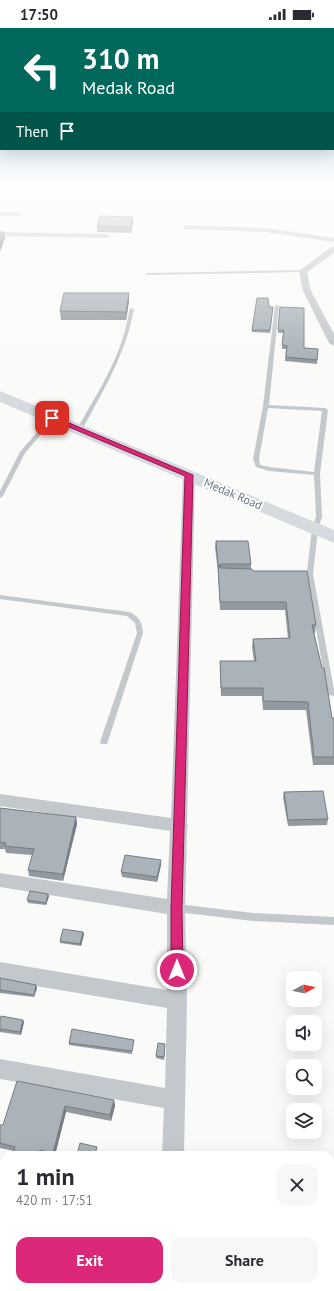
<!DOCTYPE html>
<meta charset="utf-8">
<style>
:root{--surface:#fff;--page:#f7f7f7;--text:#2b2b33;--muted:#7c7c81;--accent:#db2777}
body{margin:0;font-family:"PT Sans",sans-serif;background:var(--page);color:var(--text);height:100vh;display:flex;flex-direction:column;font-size:15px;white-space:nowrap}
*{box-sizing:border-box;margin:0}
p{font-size:13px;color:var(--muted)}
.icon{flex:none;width:22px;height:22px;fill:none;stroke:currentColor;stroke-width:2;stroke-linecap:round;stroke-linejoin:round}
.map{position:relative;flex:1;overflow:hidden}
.panel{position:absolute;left:0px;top:1123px;width:334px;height:140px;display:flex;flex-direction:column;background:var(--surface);border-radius:12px 12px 0 0;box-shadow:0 4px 16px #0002}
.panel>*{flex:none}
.banner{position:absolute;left:0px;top:0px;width:334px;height:122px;box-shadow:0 4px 16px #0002;background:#00695c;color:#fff;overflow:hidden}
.needle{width:26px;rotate:82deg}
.tools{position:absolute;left:286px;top:943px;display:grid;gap:8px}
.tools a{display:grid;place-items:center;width:36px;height:36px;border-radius:8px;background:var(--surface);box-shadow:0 4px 16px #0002;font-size:20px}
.pin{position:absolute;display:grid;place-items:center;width:34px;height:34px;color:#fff;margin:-17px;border-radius:8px;box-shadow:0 2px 6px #0006}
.me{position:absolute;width:44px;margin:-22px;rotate:0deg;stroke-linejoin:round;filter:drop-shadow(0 0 3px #0008)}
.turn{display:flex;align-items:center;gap:14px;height:84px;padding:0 16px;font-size:18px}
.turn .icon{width:52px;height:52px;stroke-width:2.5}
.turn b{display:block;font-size:28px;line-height:34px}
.then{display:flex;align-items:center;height:38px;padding:0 16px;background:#0003;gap:8px;font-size:15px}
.round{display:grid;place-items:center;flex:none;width:42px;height:42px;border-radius:12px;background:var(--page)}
.overview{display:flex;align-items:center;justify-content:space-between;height:68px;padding:0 16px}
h1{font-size:24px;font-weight:800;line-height:30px}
.button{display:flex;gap:8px;margin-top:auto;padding:8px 16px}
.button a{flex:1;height:46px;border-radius:12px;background:var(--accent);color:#fff;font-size:16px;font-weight:800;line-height:46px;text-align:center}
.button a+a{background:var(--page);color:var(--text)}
.status{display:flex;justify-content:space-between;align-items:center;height:28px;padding:0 20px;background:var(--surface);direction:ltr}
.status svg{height:11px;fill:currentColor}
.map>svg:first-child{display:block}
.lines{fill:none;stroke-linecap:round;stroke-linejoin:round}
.service{fill:#c3c8cc;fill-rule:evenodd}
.minor{fill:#c3c8cc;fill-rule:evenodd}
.primary{fill:#d6dbdf;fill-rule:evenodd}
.wall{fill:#929a9f}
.shaded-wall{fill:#777d82}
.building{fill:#aab3b9;stroke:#777d82}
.route{fill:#db2777;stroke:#8e194d}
.labels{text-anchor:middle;stroke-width:4;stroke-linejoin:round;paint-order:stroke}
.far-street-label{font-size:12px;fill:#657683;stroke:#fff}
</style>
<div class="status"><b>17:50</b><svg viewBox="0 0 49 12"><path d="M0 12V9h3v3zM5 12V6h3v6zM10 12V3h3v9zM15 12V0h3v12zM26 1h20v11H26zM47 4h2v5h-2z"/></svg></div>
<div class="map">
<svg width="334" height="1263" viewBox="0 0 334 1263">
<rect width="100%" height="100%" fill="#fafaf8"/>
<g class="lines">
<path class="service" d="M303,242H304V244L147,247L145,246L147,245Z
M275,277L279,278L269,377L325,380L328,382L320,446L322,489L318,501L313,546L334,662V668L328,667L327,665L307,548H299L296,546L299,544H307L312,501L316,489L314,447L269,443L256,439L253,431L263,378ZM268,380L322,383L314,444L269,439L260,437L259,431Z
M130,280L134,281C126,325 103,363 82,402L79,404L77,403L76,402C93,373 111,345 122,313C126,302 127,291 130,280Z
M52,388L55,390L25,425L3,468L0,470V463L20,424L50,389Z
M0,567L129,584C138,587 143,595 143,605L107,716H101L100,714L137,605L135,595L127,588L0,571Z
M177,876L253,885L334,889V897L253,893L177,884L174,883L173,880L174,877Z"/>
<path class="minor" d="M0,184H18L22,186L18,188H0Z
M184,197L265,200L334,210V214L265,204L187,201H184Z
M0,204L107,206L111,208L107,210L0,208Z
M331,219H334V225L307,244L311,263L334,306V318L329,315L303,263L299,243Z
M189,444L195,447L187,795L188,798L187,801L185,880L187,973L184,1127H162L164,1080L0,1051V1031L165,1060L167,980L0,952V934L167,962V886L0,859V845L167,871L170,803L0,778V766L171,790L183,447Z
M0,1150L4,1151V1173L0,1172Z
M158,1259H182V1263H158Z"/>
<path class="primary" d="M0,363L334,502V515L0,374Z"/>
</g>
<path class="wall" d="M133,189V194L131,205L97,204V198Z
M129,265V273L126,292H61L60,283Z
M269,279H273L270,305L252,304V302Z
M280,279L304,320L318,321L317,336L285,333L286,321H282L283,305H278Z
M216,513L251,536V541L253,543L316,597L315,605H314L332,690H334V737H313L306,682H263L262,668H221L220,641V633H254L252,619L253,611L288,610L285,582H220L218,543L215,519Z
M284,764L328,791L327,797L288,798L283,769Z
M0,780L76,789L77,796L63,853L29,848L28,842L32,827L6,825L5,821H0Z
M161,837L157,854L122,849L121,844Z
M48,866L49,868L46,877L28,875L27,872Z
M84,906L81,918L60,915V913Z
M0,950L36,957L37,960L34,969L0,965Z
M0,992H23L24,994L21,1007L0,1004Z
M134,1012L132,1026L69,1017V1015Z
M165,1016L164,1032L156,1030V1028Z
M17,1053L114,1072L115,1078L111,1093L66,1084L55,1127H13L14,1123L0,1120V1097H3Z
M0,1208L4,1209V1256L0,1255Z"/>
<path class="shaded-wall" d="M133,189V194L131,205V199Z
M4,204L5,210L0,224V215Z
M129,265V273L126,292V284Z
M221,536V542L218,538V544V538Z
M76,789L77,796L63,853V846Z
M161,832V837L157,854V849Z
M48,866L49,868L46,877V875Z
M83,904L84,906L81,918L80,916Z
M36,957L37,960L34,969V967Z
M23,992L24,994L21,1007L20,1004Z
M114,1072L115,1078L111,1093L110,1087Z
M65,1078L66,1084L55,1127H53V1125Z
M40,1122L41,1127H38Z"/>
<path class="building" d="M100,188L133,189L131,199L97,198Z
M0,204H4L0,215Z
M64,265H129L126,284L60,283Z
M257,270H268L269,279H273L270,302H252Z
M280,279L304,280V320L318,321L317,332L286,329L287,318L282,317L284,302H278Z
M216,513H248L251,536H221L218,538Z
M218,538L221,540L252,541L253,543H307L316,597H312L322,640H324L332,690H334V729H314L308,674L263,673V660H221L220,633H256L253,611L290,610L286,574H220Z
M323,763L328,791L288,792L284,764Z
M0,780L76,789L63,846L28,842L34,821L5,818L6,815L0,814Z
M125,827L161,832L157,849L121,844Z
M30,863L48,866L46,875L27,872Z
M63,901L83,904L80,916L60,913Z
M0,950L36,957L34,967L0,962Z
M1,988L23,992L20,1004L0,1001V992Z
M72,1001L134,1012L132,1023L69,1015Z
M158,1015L165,1016L164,1029L156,1028Z
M17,1053L114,1072L110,1087L65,1078L53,1125L40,1122L38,1127H13L15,1119L0,1115V1097H3Z
M80,1115L97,1119L95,1127H77Z
M0,1208L4,1209V1253L0,1251Z"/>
<linearGradient id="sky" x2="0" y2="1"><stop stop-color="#96bcdc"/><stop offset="0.47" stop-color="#fdfdfc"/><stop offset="1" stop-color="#fdfdfc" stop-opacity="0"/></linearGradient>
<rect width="334" height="331" fill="url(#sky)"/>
<path class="route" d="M50,389H55L193,447L182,880L183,942L181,946L177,948L173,946L171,942V880L185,448L50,391Z"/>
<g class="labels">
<g class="far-street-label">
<text transform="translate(233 466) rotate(23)" y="4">Medak Road</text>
</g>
</g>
</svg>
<div class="tools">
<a><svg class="needle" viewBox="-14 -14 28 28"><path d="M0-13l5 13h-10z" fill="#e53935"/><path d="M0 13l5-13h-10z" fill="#7c7c81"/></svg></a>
<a><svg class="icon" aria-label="sound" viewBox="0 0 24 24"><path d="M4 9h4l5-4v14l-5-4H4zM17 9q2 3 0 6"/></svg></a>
<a><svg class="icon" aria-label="search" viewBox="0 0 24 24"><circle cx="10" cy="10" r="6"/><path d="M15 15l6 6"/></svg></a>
<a><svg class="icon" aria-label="layers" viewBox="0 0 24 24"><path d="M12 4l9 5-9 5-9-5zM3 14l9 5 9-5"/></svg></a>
</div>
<div class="pin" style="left:52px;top:390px;background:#d93025"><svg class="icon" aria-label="arrive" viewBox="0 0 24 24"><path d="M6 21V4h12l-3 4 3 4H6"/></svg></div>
<svg class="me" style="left:177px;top:942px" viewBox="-20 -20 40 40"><circle r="17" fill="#db2777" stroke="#fff" stroke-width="3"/><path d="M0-11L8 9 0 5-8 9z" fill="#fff"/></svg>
<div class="banner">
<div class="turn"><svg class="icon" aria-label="left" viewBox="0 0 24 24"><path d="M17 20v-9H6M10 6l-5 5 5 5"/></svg><div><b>310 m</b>Medak Road</div></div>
<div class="then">Then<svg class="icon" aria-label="arrive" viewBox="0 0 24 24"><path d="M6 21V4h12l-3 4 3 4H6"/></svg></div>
</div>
<section class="panel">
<div class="overview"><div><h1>1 min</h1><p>420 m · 17:51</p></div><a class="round"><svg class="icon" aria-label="close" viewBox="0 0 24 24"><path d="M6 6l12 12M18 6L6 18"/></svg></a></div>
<div class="button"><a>Exit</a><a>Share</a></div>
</section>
</div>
